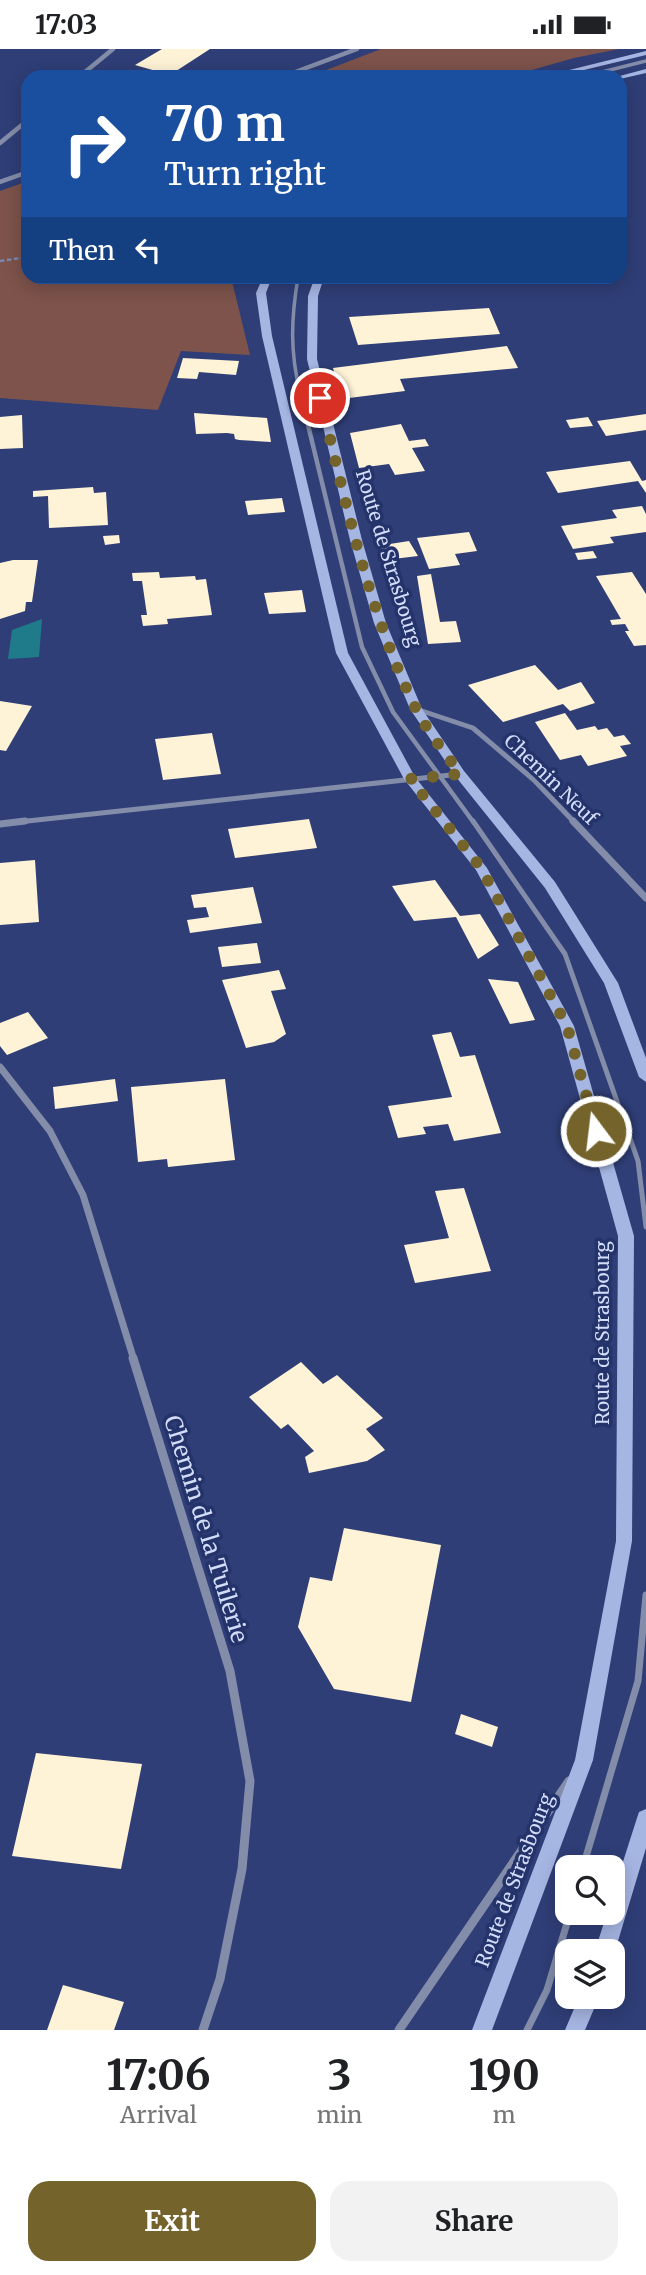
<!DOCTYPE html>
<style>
:root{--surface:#fff;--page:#f2f2f2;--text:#202124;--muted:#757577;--accent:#74632b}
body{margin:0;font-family:Merriweather,serif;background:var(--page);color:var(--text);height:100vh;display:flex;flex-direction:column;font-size:26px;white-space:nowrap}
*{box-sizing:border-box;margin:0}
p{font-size:23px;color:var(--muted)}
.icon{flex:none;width:38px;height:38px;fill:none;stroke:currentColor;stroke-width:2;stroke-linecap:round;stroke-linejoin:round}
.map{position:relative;height:1981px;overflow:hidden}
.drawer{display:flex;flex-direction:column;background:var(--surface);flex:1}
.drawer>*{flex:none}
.banner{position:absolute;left:21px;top:21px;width:606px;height:214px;border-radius:21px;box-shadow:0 4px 18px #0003;background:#1a4fa0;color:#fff;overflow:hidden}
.fabs{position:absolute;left:555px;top:1806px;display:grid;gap:14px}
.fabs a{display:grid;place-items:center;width:70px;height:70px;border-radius:14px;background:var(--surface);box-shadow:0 4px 18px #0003;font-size:35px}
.pin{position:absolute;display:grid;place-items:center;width:60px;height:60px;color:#fff;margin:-30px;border:4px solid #fff;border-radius:50%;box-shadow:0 2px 7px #0007}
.me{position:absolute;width:77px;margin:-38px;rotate:345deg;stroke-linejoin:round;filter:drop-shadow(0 0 5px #0008)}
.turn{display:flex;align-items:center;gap:24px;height:147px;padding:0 28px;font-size:32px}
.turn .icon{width:91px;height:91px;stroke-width:2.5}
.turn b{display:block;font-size:49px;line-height:60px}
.then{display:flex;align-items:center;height:66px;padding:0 28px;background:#0003;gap:14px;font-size:26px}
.eta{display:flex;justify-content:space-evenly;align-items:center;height:119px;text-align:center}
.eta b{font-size:42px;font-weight:700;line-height:49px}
.primary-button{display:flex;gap:14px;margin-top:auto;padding:14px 28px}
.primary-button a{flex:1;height:80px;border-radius:21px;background:var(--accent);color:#fff;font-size:28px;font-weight:700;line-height:80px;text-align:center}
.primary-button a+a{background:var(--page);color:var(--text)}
.status{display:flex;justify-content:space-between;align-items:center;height:49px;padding:0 35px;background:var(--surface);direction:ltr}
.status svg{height:19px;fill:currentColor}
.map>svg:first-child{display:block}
.green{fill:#7d534b}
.water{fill:#1f7a89}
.building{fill:#fef3d6}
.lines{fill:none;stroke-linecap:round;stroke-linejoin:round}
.path{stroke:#7c89b4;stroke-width:2.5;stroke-dasharray:4.5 2.5;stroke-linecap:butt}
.lane-far3{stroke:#838da9;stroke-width:3.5}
.lane-far2{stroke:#838da9;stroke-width:4.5}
.lane-far1{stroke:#838da9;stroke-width:5}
.lane{stroke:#838da9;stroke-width:7}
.street-far3{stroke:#838da9;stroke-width:4.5}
.street-far2{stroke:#838da9;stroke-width:5}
.street-far1{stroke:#838da9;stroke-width:7}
.street{stroke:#838da9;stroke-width:9}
.secondary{fill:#a6b6e3;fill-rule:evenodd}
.route{stroke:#74632b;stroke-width:12;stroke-dasharray:0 21.6}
.labels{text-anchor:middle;stroke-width:7;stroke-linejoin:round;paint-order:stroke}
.street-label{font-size:19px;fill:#d3ddf9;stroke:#25336b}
.near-street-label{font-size:23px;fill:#d3ddf9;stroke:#25336b}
</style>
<div class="status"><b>17:03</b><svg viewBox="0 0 49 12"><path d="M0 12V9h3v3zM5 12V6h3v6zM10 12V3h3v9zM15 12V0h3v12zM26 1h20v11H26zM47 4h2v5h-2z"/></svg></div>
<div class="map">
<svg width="646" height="1981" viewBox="0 0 646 1981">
<rect width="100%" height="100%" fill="#2f3e77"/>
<path class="green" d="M381,0H619L574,9L507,28H308Z
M28,132V228H231L250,306L181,302L158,361L0,349V142Z"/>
<path class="water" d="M42,570L39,608L8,610L12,581Z"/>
<path class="building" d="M162,0H210L170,26L135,16Z
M489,259L500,285L358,296L349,268Z
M507,297L518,319L400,330L405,342L349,349L340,346L333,319Z
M183,309L239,312L236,326L199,323L197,330L177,329Z
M194,364L267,369L271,393L239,391L235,390L234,385L227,384L196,385Z
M646,365V381L606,387L597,372Z
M22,366L23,399L0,400V368Z
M588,368L593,377L570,379L566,371Z
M401,375L409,392L425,390L429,397L412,399L425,422L395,426L389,415L359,419L350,384Z
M630,412L642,432L646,431V444L638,432L558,444L546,423Z
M93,438L94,444L106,443L108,476L49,479L48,447L33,448V442Z
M282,449L285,463L248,466L245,452Z
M642,457L646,465V483L610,488L614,494L573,500L561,477L617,469L612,461Z
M469,483L477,502L455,505L460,516L429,520L417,489Z
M119,486L120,494L105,496L103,487Z
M409,492L418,507L385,511L377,497Z
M593,502L597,509L578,511L575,504Z
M13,511H38L32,553H26L25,562L0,570V514Z
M159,523L160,529L195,527L196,531L206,530L212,566L167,570L168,575L143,577L141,566H147L142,532H133L132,524Z
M632,523L646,545V596L634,597L625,582H629L625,575L612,576L610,571L621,570L596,527Z
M431,525L440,573L456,572L461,593L428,595L417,527Z
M302,541L306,563L269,565L264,544Z
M535,616L558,641L581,633L595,654L570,662L563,655L503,673L468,636Z
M0,652L32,657L6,702L0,701Z
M565,664L577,681L595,677L598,681L607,679L614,688L624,686L631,695L620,697L627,707L588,717L581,706L560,711L535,673Z
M212,684L221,725L163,731L155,690Z
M309,770L317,799L235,809L228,780Z
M35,811L39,873L0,876V814Z
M435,831L460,867L480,865L499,896L478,910L456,868L414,872L392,837Z
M253,838L262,874L190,884L187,871L209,868L206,858L194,859L191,846Z
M257,894L261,914L222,918L218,898Z
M279,921L286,940L271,942L286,985L274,993L246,999L222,931Z
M488,930L518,933L535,971L510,975Z
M28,963L48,989L7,1006L0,997V974Z
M451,983L460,1008L475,1006L501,1084L454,1092L448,1075L423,1078L426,1085L398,1089L388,1057L452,1048L432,986Z
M115,1030L118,1052L55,1060L53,1038Z
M225,1030L235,1111L168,1118L167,1110L138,1113L131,1038Z
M464,1139L491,1222L415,1234L404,1196L449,1189L435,1142Z
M301,1313L323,1335L337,1326L383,1369L366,1380L385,1401L367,1412L309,1424L305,1408L314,1402L288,1375L281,1380L249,1348Z
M344,1479L441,1496L411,1653L334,1640L298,1578L310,1528L332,1532Z
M461,1665L498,1678L492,1698L455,1685Z
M36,1704L142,1715L121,1820L12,1807Z
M63,1936L124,1953L114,1981H47Z"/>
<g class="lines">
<path class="path" d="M0,212L28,208"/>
<path class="lane-far3" d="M582,28L646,12
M298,228C291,271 290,302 300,344"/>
<path class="lane-far2" d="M300,343L362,598L393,663L474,774"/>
<path class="lane-far1" d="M473,772L565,905L638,1112L646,1178"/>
<path class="lane" d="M583,1818L638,1632L646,1546
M527,1981L547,1941L570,1864"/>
<path class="street-far3" d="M79,28L113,0
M282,28L357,0
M0,94L28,71
M0,133L28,123"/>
<path class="street-far2" d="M416,660L473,679L534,731L575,774
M9,774L460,725"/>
<path class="street-far1" d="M573,772L646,849
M0,775L25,772
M0,1018L50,1082L83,1146L134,1311"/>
<path class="street" d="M133,1309L230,1622L250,1732L242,1820L220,1930L203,1981
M399,1981L569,1732"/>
<path class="secondary" d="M646,2V6L555,28H541Z
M646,20V24L620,30V28H616Z
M263,228H272L266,244L272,287L348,604L415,728L487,819L574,977L634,1187L632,1492L593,1711L492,1981H472L575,1711L616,1492L618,1187L560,977L476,821L404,730L336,604L262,287L256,244Z
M315,228H324L318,247L317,310L362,491L386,574L422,660L464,722L555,833L618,934L646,1009V1033L639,1028L604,934L545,839L456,728L410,660L374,574L350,491L307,310L308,247Z
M646,1760V1799L615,1902L612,1907V1902H595L607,1864H612V1847L637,1769L639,1763Z
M579,1948H599L585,1981H565Z"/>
</g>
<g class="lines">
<path class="route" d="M320,349C346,453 368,561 415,658C426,681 445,703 460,725L410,730L481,819L567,977L596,1082"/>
</g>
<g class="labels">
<g class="street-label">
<text transform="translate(389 509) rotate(73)" y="7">Route de Strasbourg</text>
<text transform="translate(551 730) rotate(44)" y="7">Chemin Neuf</text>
<text transform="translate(602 1284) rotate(-90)" y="7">Route de Strasbourg</text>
<text transform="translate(514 1831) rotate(-69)" y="7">Route de Strasbourg</text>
</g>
<g class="near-street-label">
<text transform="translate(206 1480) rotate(73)" y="8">Chemin de la Tuilerie</text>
</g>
</g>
</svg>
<div class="fabs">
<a><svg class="icon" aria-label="search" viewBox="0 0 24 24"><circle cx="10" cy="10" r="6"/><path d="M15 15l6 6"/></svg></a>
<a><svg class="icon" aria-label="layers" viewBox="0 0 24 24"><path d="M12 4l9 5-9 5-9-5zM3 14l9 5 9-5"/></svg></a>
</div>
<div class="pin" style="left:320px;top:349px;background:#d93025"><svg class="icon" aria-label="arrive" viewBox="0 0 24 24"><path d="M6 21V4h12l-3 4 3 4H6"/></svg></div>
<svg class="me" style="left:596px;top:1082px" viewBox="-20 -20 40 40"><circle r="17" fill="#74632b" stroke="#fff" stroke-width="3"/><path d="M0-11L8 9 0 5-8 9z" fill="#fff"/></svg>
<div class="banner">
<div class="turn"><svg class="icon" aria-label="right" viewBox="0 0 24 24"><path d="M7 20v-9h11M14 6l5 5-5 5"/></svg><div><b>70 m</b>Turn right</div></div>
<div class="then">Then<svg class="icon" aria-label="left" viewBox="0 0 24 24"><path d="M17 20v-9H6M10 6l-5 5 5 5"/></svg></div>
</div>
</div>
<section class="drawer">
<div class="eta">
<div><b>17:06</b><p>Arrival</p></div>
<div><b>3</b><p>min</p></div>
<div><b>190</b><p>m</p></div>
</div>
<div class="primary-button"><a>Exit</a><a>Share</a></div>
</section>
